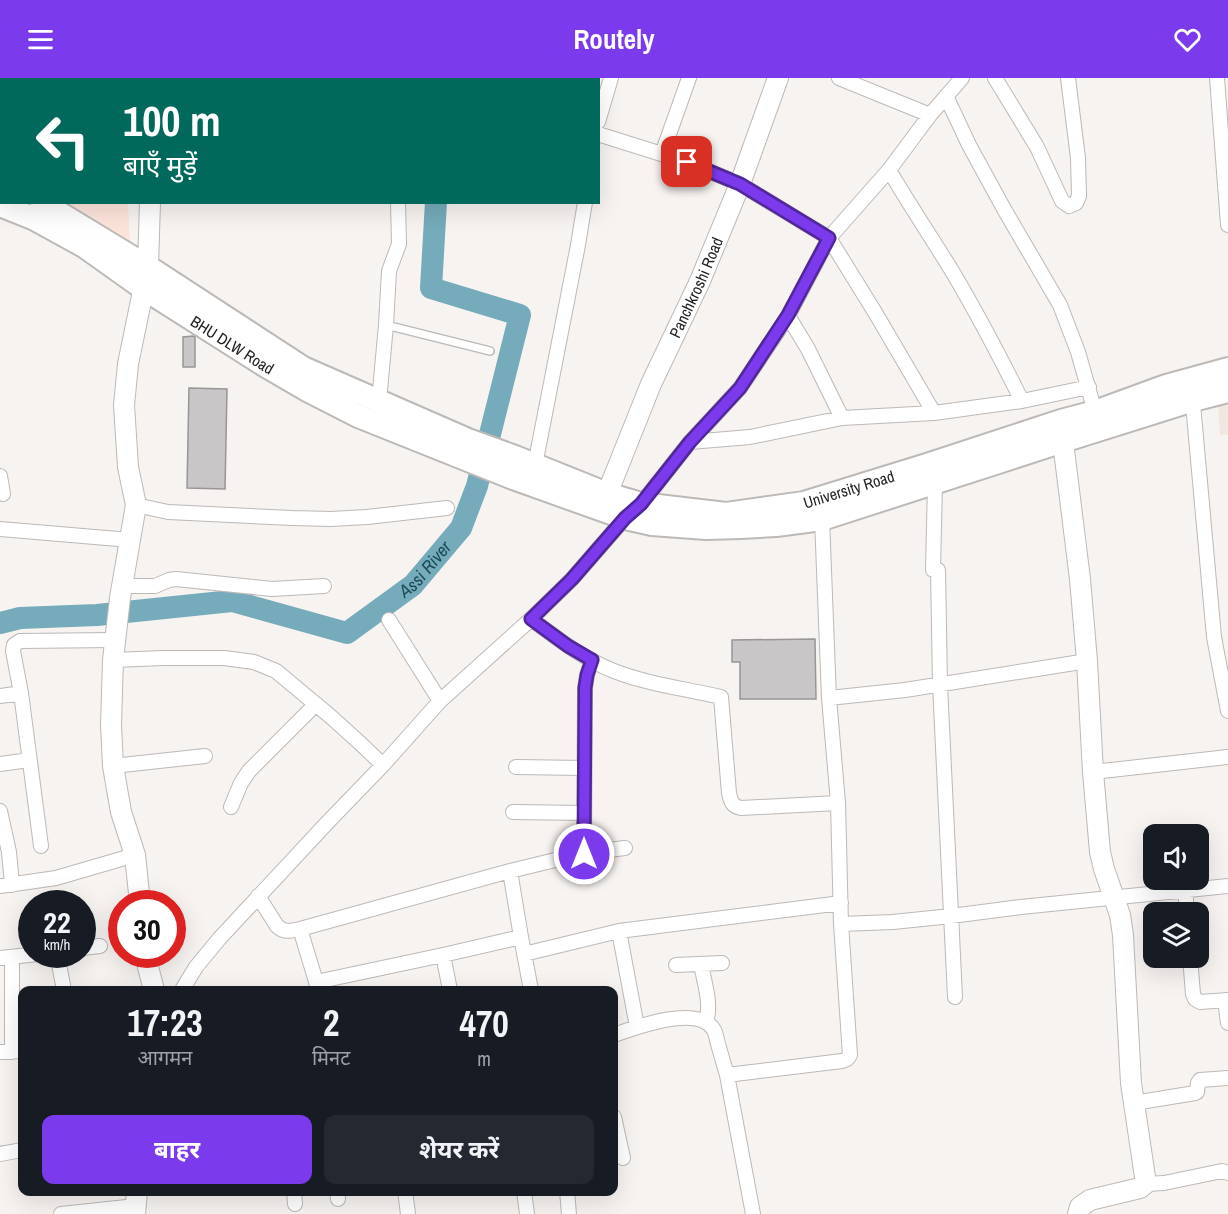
<!DOCTYPE html>
<html lang="hi">
<meta charset="utf-8">
<style>
:root{--surface:#171b24;--page:#242831;--text:#f1f3f6;--muted:#9ea1a6;--accent:#7c3aed}
body{margin:0;font-family:"Archivo Narrow","Noto Sans Devanagari",sans-serif;background:var(--page);color:var(--text);height:100vh;display:flex;flex-direction:column;font-size:22px;white-space:nowrap}
*{box-sizing:border-box;margin:0}
p{font-size:20px;color:var(--muted)}
.icon{flex:none;width:33px;height:33px;fill:none;stroke:currentColor;stroke-width:2;stroke-linecap:round;stroke-linejoin:round}
.map{position:relative;flex:1;overflow:hidden}
.sheet{position:absolute;left:18px;top:908px;width:600px;height:210px;display:flex;flex-direction:column;background:var(--surface);border-radius:12px;box-shadow:0 6px 24px #0002}
.sheet>*{flex:none}
.guide{position:absolute;left:0px;top:0px;width:600px;height:126px;box-shadow:0 6px 24px #0002;background:#00695c;color:#fff;overflow:hidden}
.tools{position:absolute;left:1143px;top:746px;display:grid;gap:12px}
.tools a{display:grid;place-items:center;width:66px;height:66px;border-radius:12px;background:var(--surface);box-shadow:0 6px 24px #0002;font-size:30px}
.speed{position:absolute;left:18px;top:812px;display:flex;gap:12px;font-size:30px;font-weight:700;text-align:center}
.speed>*{display:grid;place-content:center;width:78px;height:78px;border-radius:50%;background:var(--surface);box-shadow:0 6px 24px #0002;line-height:1}
.speed small{font-size:15px;font-weight:400}
.speed .limit{border:9px solid #d22;background:#fff;color:#111}
.pin{position:absolute;display:grid;place-items:center;width:51px;height:51px;color:#fff;margin:-26px;border-radius:12px;box-shadow:0 3px 9px #0006}
.me{position:absolute;width:66px;margin:-33px;rotate:0deg;stroke-linejoin:round;filter:drop-shadow(0 0 4px #0008)}
.turn{display:flex;align-items:center;gap:21px;height:126px;padding:0 24px;font-size:27px}
.turn .icon{width:78px;height:78px;stroke-width:2.5}
.turn b{display:block;font-size:42px;line-height:51px}
.eta{display:flex;justify-content:space-evenly;align-items:center;height:102px;text-align:center}
.eta b{font-size:36px;font-weight:700;line-height:42px}
.action{display:flex;gap:12px;margin-top:auto;padding:12px 24px}
.action a{flex:1;height:69px;border-radius:12px;background:var(--accent);color:#fff;font-size:24px;font-weight:700;line-height:69px;text-align:center}
.action a+a{background:var(--page);color:var(--text)}
header{display:flex;justify-content:space-between;align-items:center;height:78px;padding:0 24px;background:var(--accent);color:#fff;font-size:27px;font-weight:700}
.map>svg:first-child{display:block}
.built{fill:#f1e6e0}
.education{fill:#fde4db}
.lines{fill:none;stroke-linecap:round;stroke-linejoin:round}
.river{stroke:#75abba;stroke-width:22}
.building{fill:#c9c6c7;stroke:#989596;stroke-width:1.5}
.lane-casing{stroke:#bcb9b7;stroke-width:10}
.street-casing{stroke:#bcb9b7;stroke-width:16}
.secondary-casing{stroke:#bcb9b7;stroke-width:22}
.primary-casing{stroke:#bcb9b7;stroke-width:26}
.lane{stroke:#fff;stroke-width:7}
.street{stroke:#fff;stroke-width:14}
.secondary{stroke:#fff;stroke-width:20}
.primary{stroke:#fff;stroke-width:22}
.route-casing{stroke:#51269a;stroke-width:15}
.route{stroke:#7c3aed;stroke-width:10}
.labels{text-anchor:middle;stroke-width:6;stroke-linejoin:round;paint-order:stroke}
.street-label{font-size:16px;fill:#201f1f;stroke:#fff}
.water-label{font-size:18px;font-style:italic;fill:#1b4b57;stroke:#fff}
</style>
<header><svg class="icon" aria-label="menu" viewBox="0 0 24 24"><path d="M4 6h16M4 12h16M4 18h16"/></svg>Routely<svg class="icon" aria-label="heart" viewBox="0 0 24 24"><path d="M12 20l-8-8c-3-5 5-10 8-4 3-6 11-1 8 4z"/></svg></header>
<div class="map">
<svg width="1228" height="1136" viewBox="0 0 1228 1136">
<rect width="100%" height="100%" fill="#f7f3f1"/>
<path class="built" d="M1218,328H1228V357H1220Z"/>
<path class="education" d="M0,0H121V1L2,2L1,97H0Z
M68,125H128L130,164Z"/>
<g class="lines">
<path class="river" id="s1" d="M0,545L20,540L97,537L232,523L347,555L413,507L461,450L477,408L520,237L431,210L436,124"/>
</g>
<path class="building" d="M193,258L195,259V289H183V259Z
M189,310L227,311L225,411L187,410Z
M815,561L816,621H740V584H732V562Z"/>
<g class="lines">
<defs>
<path id="lane" d="M0,9L2,11
M0,67L2,68
M386,247L490,273"/>
<path id="street" d="M498,0L501,2
M839,0L930,37
M995,0L1037,69L1062,123L1069,128L1076,125L1079,118L1078,80L1068,0
M1217,0L1228,147
M946,18L969,67L1004,131L1060,227L1078,274L1095,334
M598,44L611,0
M598,56L687,84L740,106L829,160L876,236L934,335
M662,76L689,0
M889,92C909,126 931,159 952,193C977,235 1000,279 1022,323
M788,238L808,271L842,340
M1192,315L1214,559L1228,633
M379,323L386,247L389,193L399,166L398,124
M690,364L750,359L842,340L934,335L1022,323L1089,309
M535,387L578,167L585,124
M0,398L3,416
M136,427L168,434L292,440L331,441L367,439L447,430
M0,451L130,462
M933,492L935,405
M938,492L940,607L955,919
M122,508H155L169,502L176,501L272,511L324,508
M531,541C557,560 583,581 614,593C647,606 686,611 721,619L729,715C731,724 732,728 741,730L838,725
M389,542L440,623
M113,582L163,580H224L254,584L276,593L330,638L361,666L383,687
M0,618L21,615
M829,620L905,612L1087,583
M0,686L29,682
M113,688L205,678
M516,689L584,690
M1093,694L1228,679
M231,729L241,705L249,693L316,626
M0,733L9,774L12,807
M513,734L584,735
M41,768L21,615L13,573L14,567L20,563L115,562
M584,775L585,610L587,597L592,582
M510,793L521,859L531,912
M0,808L56,800L135,777
M1185,812L1187,834
M258,818L277,848C284,855 291,853 300,851L510,793L584,775L625,770
M841,846L893,844L951,838L1021,829L1228,808
M300,851L318,910
M619,853L841,825
M82,870L100,868
M57,876L64,912
M524,876L619,853L637,949
M443,877L450,912
M1190,879L1193,916L1195,921L1200,924L1228,922
M0,880L38,876
M701,886C704,904 712,926 706,944
M676,887L722,885
M316,904L443,877L521,859
M182,912L196,889L219,861L326,746L383,687L440,623L531,541L572,501L625,440L641,426L690,364L740,310L788,238L829,160L889,92L930,37L962,0
M1225,922L1228,945
M614,957C636,949 699,926 714,952C716,956 717,962 718,966C721,976 724,987 727,997L842,983L847,981L850,977L841,846L838,725L829,620L822,441
M0,974L22,973
M12,974V879
M727,997L753,1136
M1134,1025L1195,1015L1197,1014L1198,1005L1200,1002L1228,1000
M614,1039L623,1080
M0,1076L22,1072
M1145,1106L1164,1105L1222,1093L1228,1095
M294,1113L295,1126
M337,1113L338,1121
M405,1113L408,1136
M524,1113L527,1136
M567,1113L569,1136
M61,1136L136,1128"/>
<g id="secondary">
<path d="M153,0V2"/>
<path d="M1061,348L1080,501L1087,583L1093,694L1100,774L1104,791L1120,837L1123,857L1131,1005L1145,1099V1106L1140,1110L1090,1122L1080,1129L1078,1136"/>
<path id="s2" d="M607,416L651,306L700,203L740,106L778,0"/>
<path d="M140,825L135,777L121,734L113,688L111,647L113,582L120,520L136,427L128,389L124,327L128,286L148,189L150,124"/>
<path d="M147,876L148,889L154,912"/>
<path d="M135,1136L137,1113"/>
</g>
<g id="primary">
<path d="M0,108L2,109"/>
<path id="s3" d="M41,124L148,189L303,290L468,362L515,379L607,416L641,426L726,436L804,425L927,387L1061,343L1095,334L1166,308L1228,291"/>
<path id="s4" d="M0,127L35,141L84,168L143,210L266,288L309,313L358,338L513,400L625,440L652,446L706,450L741,449L776,447L822,441L1063,363L1193,322L1228,313"/>
</g>
</defs>
<use href="#lane" class="lane-casing"/>
<use href="#street" class="street-casing"/>
<use href="#secondary" class="secondary-casing"/>
<use href="#primary" class="primary-casing"/>
<use href="#lane" class="lane"/>
<use href="#street" class="street"/>
<use href="#secondary" class="secondary"/>
<use href="#primary" class="primary"/>
</g>
<g class="lines">
<defs>
<path id="route" d="M584,776L585,610L587,597L592,582L568,568L531,541L572,501L625,440L641,426L690,364L740,310L788,237L829,160L740,106L687,84"/>
</defs>
<use href="#route" class="route-casing"/>
<use href="#route" class="route"/>
</g>
<g class="labels">
<g class="street-label">
<text dy="6" stroke="none"><textPath href="#s2" startOffset="225">Panchkroshi Road</textPath></text>
<text dy="6" stroke="none"><textPath href="#s4" startOffset="272">BHU DLW Road</textPath></text>
<text dy="6" stroke="none"><textPath href="#s3" startOffset="886">University Road</textPath></text>
</g>
<g class="water-label">
<text dy="6" stroke="none"><textPath href="#s1" startOffset="454">Assi River</textPath></text>
</g>
</g>
</svg>
<div class="tools">
<a><svg class="icon" aria-label="sound" viewBox="0 0 24 24"><path d="M4 9h4l5-4v14l-5-4H4zM17 9q2 3 0 6"/></svg></a>
<a><svg class="icon" aria-label="layers" viewBox="0 0 24 24"><path d="M12 4l9 5-9 5-9-5zM3 14l9 5 9-5"/></svg></a>
</div>
<div class="speed"><div>22<small>km/h</small></div><div class="limit">30</div></div>
<div class="pin" style="left:687px;top:84px;background:#d93025"><svg class="icon" aria-label="arrive" viewBox="0 0 24 24"><path d="M6 21V4h12l-3 4 3 4H6"/></svg></div>
<svg class="me" style="left:584px;top:776px" viewBox="-20 -20 40 40"><circle r="17" fill="#7c3aed" stroke="#fff" stroke-width="3"/><path d="M0-11L8 9 0 5-8 9z" fill="#fff"/></svg>
<div class="guide">
<div class="turn"><svg class="icon" aria-label="left" viewBox="0 0 24 24"><path d="M17 20v-9H6M10 6l-5 5 5 5"/></svg><div><b>100 m</b>बाएँ मुड़ें</div></div>
</div>
<section class="sheet">
<div class="eta">
<div><b>17:23</b><p>आगमन</p></div>
<div><b>2</b><p>मिनट</p></div>
<div><b>470</b><p>m</p></div>
</div>
<div class="action"><a>बाहर</a><a>शेयर करें</a></div>
</section>
</div>
